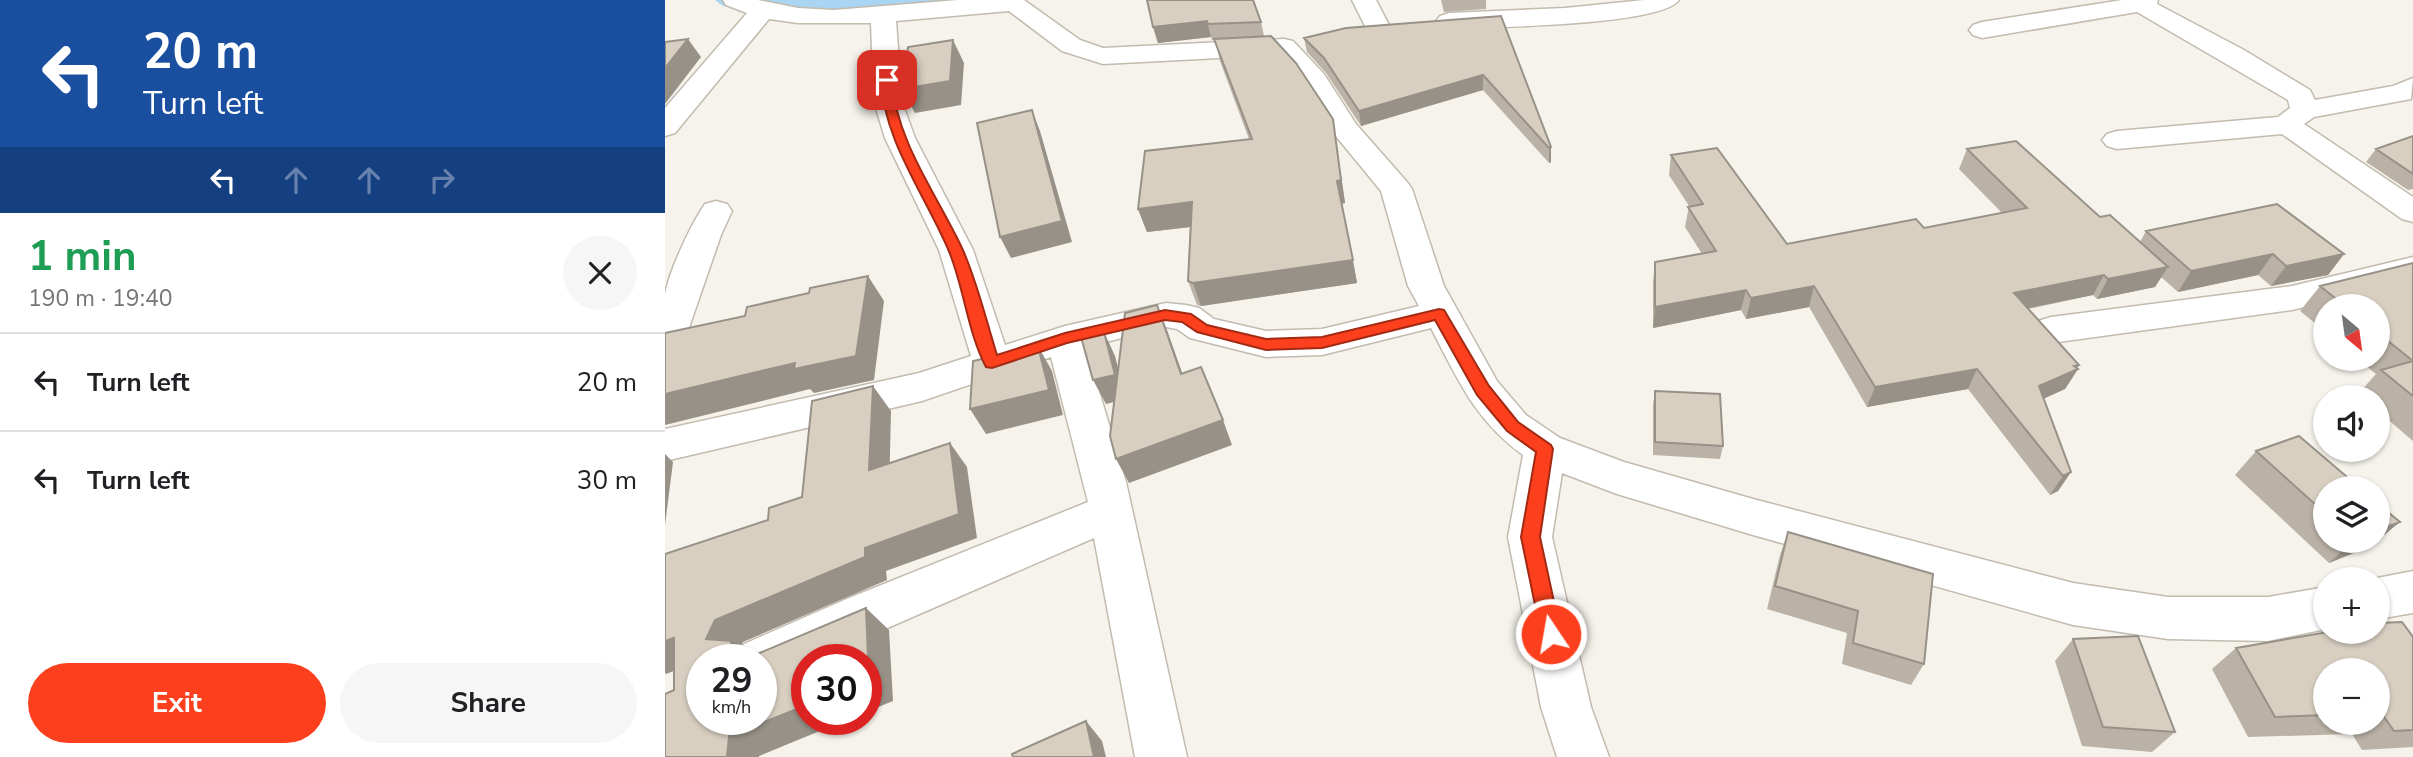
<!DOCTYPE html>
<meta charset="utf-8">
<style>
:root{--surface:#fff;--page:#f6f6f6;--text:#202124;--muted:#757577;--line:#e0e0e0;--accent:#fc3f1d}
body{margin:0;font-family:"Nunito Sans",sans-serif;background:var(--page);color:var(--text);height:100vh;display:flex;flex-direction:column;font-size:26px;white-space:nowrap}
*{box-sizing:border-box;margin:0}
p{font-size:23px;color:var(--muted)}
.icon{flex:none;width:38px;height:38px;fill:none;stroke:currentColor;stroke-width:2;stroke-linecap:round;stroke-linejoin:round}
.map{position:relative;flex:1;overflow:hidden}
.side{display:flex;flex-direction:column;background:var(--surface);width:665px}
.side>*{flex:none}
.hud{background:#1a4fa0;color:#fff;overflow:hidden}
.needle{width:46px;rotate:151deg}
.fabs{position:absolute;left:1648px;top:294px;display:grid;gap:14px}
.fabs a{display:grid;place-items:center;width:77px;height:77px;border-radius:50%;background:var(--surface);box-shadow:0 2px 5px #0004;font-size:35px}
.speed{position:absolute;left:21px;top:644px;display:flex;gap:14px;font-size:35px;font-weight:700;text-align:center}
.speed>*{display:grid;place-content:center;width:91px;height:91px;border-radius:50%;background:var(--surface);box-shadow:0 2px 5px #0004;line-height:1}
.speed small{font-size:18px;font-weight:400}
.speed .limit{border:10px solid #d22;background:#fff;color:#111}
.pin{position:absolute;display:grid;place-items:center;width:60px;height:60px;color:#fff;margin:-30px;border-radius:14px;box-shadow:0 4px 10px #0006}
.me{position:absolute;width:77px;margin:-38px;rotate:348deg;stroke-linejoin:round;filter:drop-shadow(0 0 5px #0008)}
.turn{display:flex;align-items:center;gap:24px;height:147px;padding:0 28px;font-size:32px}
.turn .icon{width:91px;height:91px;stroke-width:2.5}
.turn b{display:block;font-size:49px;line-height:60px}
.lanes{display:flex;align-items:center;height:66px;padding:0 28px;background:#0003;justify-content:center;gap:35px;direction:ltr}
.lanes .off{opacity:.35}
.round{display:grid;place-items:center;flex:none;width:74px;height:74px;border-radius:37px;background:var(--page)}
.overview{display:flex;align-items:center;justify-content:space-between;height:119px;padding:0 28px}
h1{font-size:42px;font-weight:700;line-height:52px;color:#1e9e55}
.action{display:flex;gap:14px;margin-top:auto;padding:14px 28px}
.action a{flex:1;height:80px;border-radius:42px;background:var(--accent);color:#fff;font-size:28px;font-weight:700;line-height:80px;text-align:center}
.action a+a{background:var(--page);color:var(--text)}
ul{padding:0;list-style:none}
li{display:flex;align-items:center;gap:21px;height:98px;padding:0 28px;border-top:2px solid var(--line)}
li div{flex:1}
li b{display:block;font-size:26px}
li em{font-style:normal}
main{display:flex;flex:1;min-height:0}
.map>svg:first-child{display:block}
.water{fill:#a9d4f2}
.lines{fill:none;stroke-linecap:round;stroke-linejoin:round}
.minor-casing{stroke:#c2bbae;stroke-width:3}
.minor{fill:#fff;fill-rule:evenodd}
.wall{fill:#bab2a6;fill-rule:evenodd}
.shaded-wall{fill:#979187}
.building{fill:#d8cfc1;stroke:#979187;stroke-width:2}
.route{fill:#fc3f1d;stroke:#a42913;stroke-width:2}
</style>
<main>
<section class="side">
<div class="hud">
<div class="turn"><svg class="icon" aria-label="left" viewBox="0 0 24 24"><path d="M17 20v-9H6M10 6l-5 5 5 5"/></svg><div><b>20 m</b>Turn left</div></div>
<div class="lanes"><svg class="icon" aria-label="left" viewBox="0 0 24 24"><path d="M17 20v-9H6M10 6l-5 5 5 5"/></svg><svg class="icon off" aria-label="ahead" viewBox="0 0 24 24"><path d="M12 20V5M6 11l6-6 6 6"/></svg><svg class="icon off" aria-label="ahead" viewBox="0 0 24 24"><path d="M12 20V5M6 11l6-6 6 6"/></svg><svg class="icon off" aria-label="right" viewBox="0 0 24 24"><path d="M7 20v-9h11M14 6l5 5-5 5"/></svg></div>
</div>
<div class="overview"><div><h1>1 min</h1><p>190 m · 19:40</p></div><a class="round"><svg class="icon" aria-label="close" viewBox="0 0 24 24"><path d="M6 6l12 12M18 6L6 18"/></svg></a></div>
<ul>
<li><svg class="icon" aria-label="left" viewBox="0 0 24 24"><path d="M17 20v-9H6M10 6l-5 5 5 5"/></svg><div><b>Turn left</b></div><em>20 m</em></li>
<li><svg class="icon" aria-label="left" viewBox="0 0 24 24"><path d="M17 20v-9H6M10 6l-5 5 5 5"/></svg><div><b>Turn left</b></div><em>30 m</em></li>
</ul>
<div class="action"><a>Exit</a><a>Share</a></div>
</section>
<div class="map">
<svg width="1748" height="757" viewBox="0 0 1748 757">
<rect width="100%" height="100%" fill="#f6f3ec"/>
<path class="water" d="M50,0H315L133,18L58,6Z"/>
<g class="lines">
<defs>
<path id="minor" d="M58,0H93L133,8L169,10L293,0H359L415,40L438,48L619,39L628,41L659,74L691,124L742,182L747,189L779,286L832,381L861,415L895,438L959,462L1088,499L1408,583L1503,597H1603L1661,587V629L1603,641L1503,639L1408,625L1088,535L952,494L897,473L887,537L926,707L944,757H892L876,707L843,537L858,455C810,420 793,380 766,328L657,355L601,357L525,338L512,329L501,327L421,347L461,482L522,757H470L429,538L149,660H142V663L96,683V660H72L79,644L184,598L423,502L386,357L257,401L0,461V429L254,373L306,356L274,250L220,138L209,102L206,23H133L104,19L10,133L0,136V108L82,13L61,5ZM344,11L397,51L438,64L612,55L638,84L670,135L716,191L743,286L754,306L657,329L601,331L549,319L534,308L521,305L501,303L400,326L340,345L308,250L250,138L237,102L231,21Z
M687,0H711L726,29L722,34L713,37L704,34Z
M979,0H1014C996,26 821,27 784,29L775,26L771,21L775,16L784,13L900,8Z
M1457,0H1493L1492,4L1579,50L1645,90L1650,100L1728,86L1748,78L1746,99L1649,117L1639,124L1748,197V222L1737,219L1617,134L1452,149L1442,146L1437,140L1442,134L1452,131L1613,117L1625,108L1623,100L1472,12L1317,38L1308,35L1304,30L1308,25L1317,22Z
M51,201L62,204L67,211L56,235L19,342L13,351L0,355C0,336 0,314 0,295C4,271 26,224 40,204Z
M1748,257V279L1627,310L1386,343L1373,339L1368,330L1373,321L1386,317L1627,286Z
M1748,571V613L1713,619V579H1707Z"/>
</defs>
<use href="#minor" class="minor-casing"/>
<use href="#minor" class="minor"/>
</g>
<path class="wall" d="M776,0H821V9L779,12Z
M836,16L886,147V162L884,163L818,90L696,126L661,73L642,52L639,38Z
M596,22L599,36L668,119L680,203L676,204L692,283L536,306L532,305L523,281L525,227L482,232L473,209L584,139L555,61L550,40H547L546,37L493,43L488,27Z
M1748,136V189L1743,190L1701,162L1711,149Z
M1302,149L1435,217L1475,242L1481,231L1679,254L1663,275L1606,286L1593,275L1513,292L1496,277L1490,287L1432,299L1428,295L1363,309L1414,365L1412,368L1413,369L1400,389L1378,399L1406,472L1393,491L1385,495L1303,389L1202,407L1144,307L1081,319L1076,310L988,328V282L990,262L1037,254L1020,227L1024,206L1004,175L1006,155L1122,244L1259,228L1337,213L1294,169Z
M1748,263V441L1713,411V397H1696L1693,394L1711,374L1693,359H1713V306H1661V332L1635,311L1655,286Z
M990,391L1058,446L1055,459L988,455V404Z
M1591,451L1661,488V541H1713L1708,545L1664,563L1570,475Z
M1123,532L1259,664L1246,685L1177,664L1182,633L1102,609L1115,555Z
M1748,637V747L1697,750L1687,734L1583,737L1547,669L1571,648ZM1661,670H1713V723H1661Z
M1408,639L1510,732L1487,752L1417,746L1390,661Z"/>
<path class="shaded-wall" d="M542,21L546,37L493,43L488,27Z
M23,39L36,57L0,104V68Z
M288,40L299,63L296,105L250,113L237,89Z
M818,75V90L696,126L694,111Z
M367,110L375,131L407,242L346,258L335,237Z
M668,119L680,203L676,204L672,181Z
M886,147V162L884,163V148Z
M527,202L534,226L482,232L473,209Z
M1608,254L1593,275L1513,292L1526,271Z
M1679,254L1663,275L1606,286L1621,266Z
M688,260L692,283L536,306L528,283Z
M1503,267L1490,287L1432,299L1443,279Z
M1439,275L1428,295L1339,313L1349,293Z
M203,276L219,301L209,380L149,393L145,389L0,425V394Z
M1149,286L1144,307L1081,319L1086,298Z
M1081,290L1076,310L988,328L990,307Z
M492,305L502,330L526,398L516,374Z
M439,332L450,356L461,399L441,404L428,380Z
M373,346L387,371L398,415L321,434L305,409Z
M1414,365L1411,370L1413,369L1400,389L1362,406L1374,386L1409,366Z
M1312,369L1303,389L1202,407L1210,387Z
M208,386L226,411L224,494L204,470Z
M558,420L567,445L464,483L451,459Z
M285,443L302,467L312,538L221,571L222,580L78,642L75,648L90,660H67L41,639L50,620L200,548Z
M0,454L8,462L0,525Z
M1406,472L1393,491L1385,495L1398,476Z
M1735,522L1713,540V530Z
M1688,541H1713L1708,545L1664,563Z
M201,608L224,630L228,701L201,712Z
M9,638L37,660L1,674L0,673V641Z
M142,705V719H184L94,756V757H62L64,736Z
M421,721L437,741L441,757H429Z"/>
<path class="building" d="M482,0H588L596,22L543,24L542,21L488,27Z
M836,16L886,147L884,148L818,75L694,111L659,58L639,38L681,28Z
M606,36L631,63L668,119L676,180L672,181L688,260L528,283L523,281L527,202L473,209L480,151L587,139L549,39Z
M23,39L0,68V42Z
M288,40L285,81L237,89L243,47Z
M367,110L397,221L335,237L312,123Z
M1748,136V174L1711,149Z
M1351,141L1435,217L1445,215L1503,267L1443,279L1439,275L1349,293L1414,365L1409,366L1413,369L1374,386L1406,472L1398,476L1312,369L1210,387L1149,286L1086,298L1081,290L990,307V262L1051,251L1023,207L1038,204L1006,155L1052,148L1122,244L1251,219L1259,228L1362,208L1302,149Z
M1612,204L1679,254L1621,266L1608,254L1526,271L1481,231Z
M1748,263V361L1713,333V306H1680L1655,286Z
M203,276L191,356L129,369L130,363L0,394V333L80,316L82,307L144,293L145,288Z
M492,305L516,374L536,367L558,420L451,459L445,436L460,313Z
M439,332L450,375L428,380L416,337Z
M373,346L384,390L305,409L308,361Z
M1748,361V396L1716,370Z
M208,386L204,470L285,443L294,514L200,548V557L50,620L41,639L66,641L67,660H37V719H96V660H78L201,608L204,681L201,682V660H142V705L64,736L62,757H0V694L9,690V638L0,641V554L103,520L104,508L137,497L147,401Z
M990,391L1055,394L1058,446L990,442Z
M1634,436L1695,488H1661V514L1591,451Z
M1713,504L1735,522L1713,530Z
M1123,532L1268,574L1259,664L1188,643L1193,611L1110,586Z
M1737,622L1748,637V730L1729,731L1717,714H1713V670H1661V715L1610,717L1571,648L1663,632H1713V623Z
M1473,636L1510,732L1438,727L1408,639Z
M421,721L429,757H348L347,754Z"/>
<path class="route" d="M222,76L227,80C231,141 271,193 297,248C312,281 321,320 332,355L400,333L500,310L526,314L542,325L601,339L657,337L774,309L779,310L824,386L853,422L886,445L888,449L875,537L896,634L893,640L886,643L879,640L876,634L856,537L871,452L842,431L812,395L770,320L657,348L601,350L532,332L517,322L500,320L402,343L327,368L321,367C302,331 299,286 283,249C259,193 219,141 216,80Z"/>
</svg>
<div class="fabs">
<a><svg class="needle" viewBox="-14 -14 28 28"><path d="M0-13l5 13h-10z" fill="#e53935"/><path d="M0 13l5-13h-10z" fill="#757577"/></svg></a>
<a><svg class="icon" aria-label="sound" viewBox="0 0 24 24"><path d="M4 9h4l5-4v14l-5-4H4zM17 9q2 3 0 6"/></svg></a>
<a><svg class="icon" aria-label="layers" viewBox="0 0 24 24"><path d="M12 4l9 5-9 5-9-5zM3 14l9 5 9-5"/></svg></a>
<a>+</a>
<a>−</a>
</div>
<div class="speed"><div>29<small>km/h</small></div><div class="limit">30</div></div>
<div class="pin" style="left:222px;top:80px;background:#d93025"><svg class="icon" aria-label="arrive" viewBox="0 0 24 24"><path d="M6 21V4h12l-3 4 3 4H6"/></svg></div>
<svg class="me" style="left:886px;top:634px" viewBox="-20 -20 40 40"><circle r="17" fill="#fc3f1d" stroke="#fff" stroke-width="3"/><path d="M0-11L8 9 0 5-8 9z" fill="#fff"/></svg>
</div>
</main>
